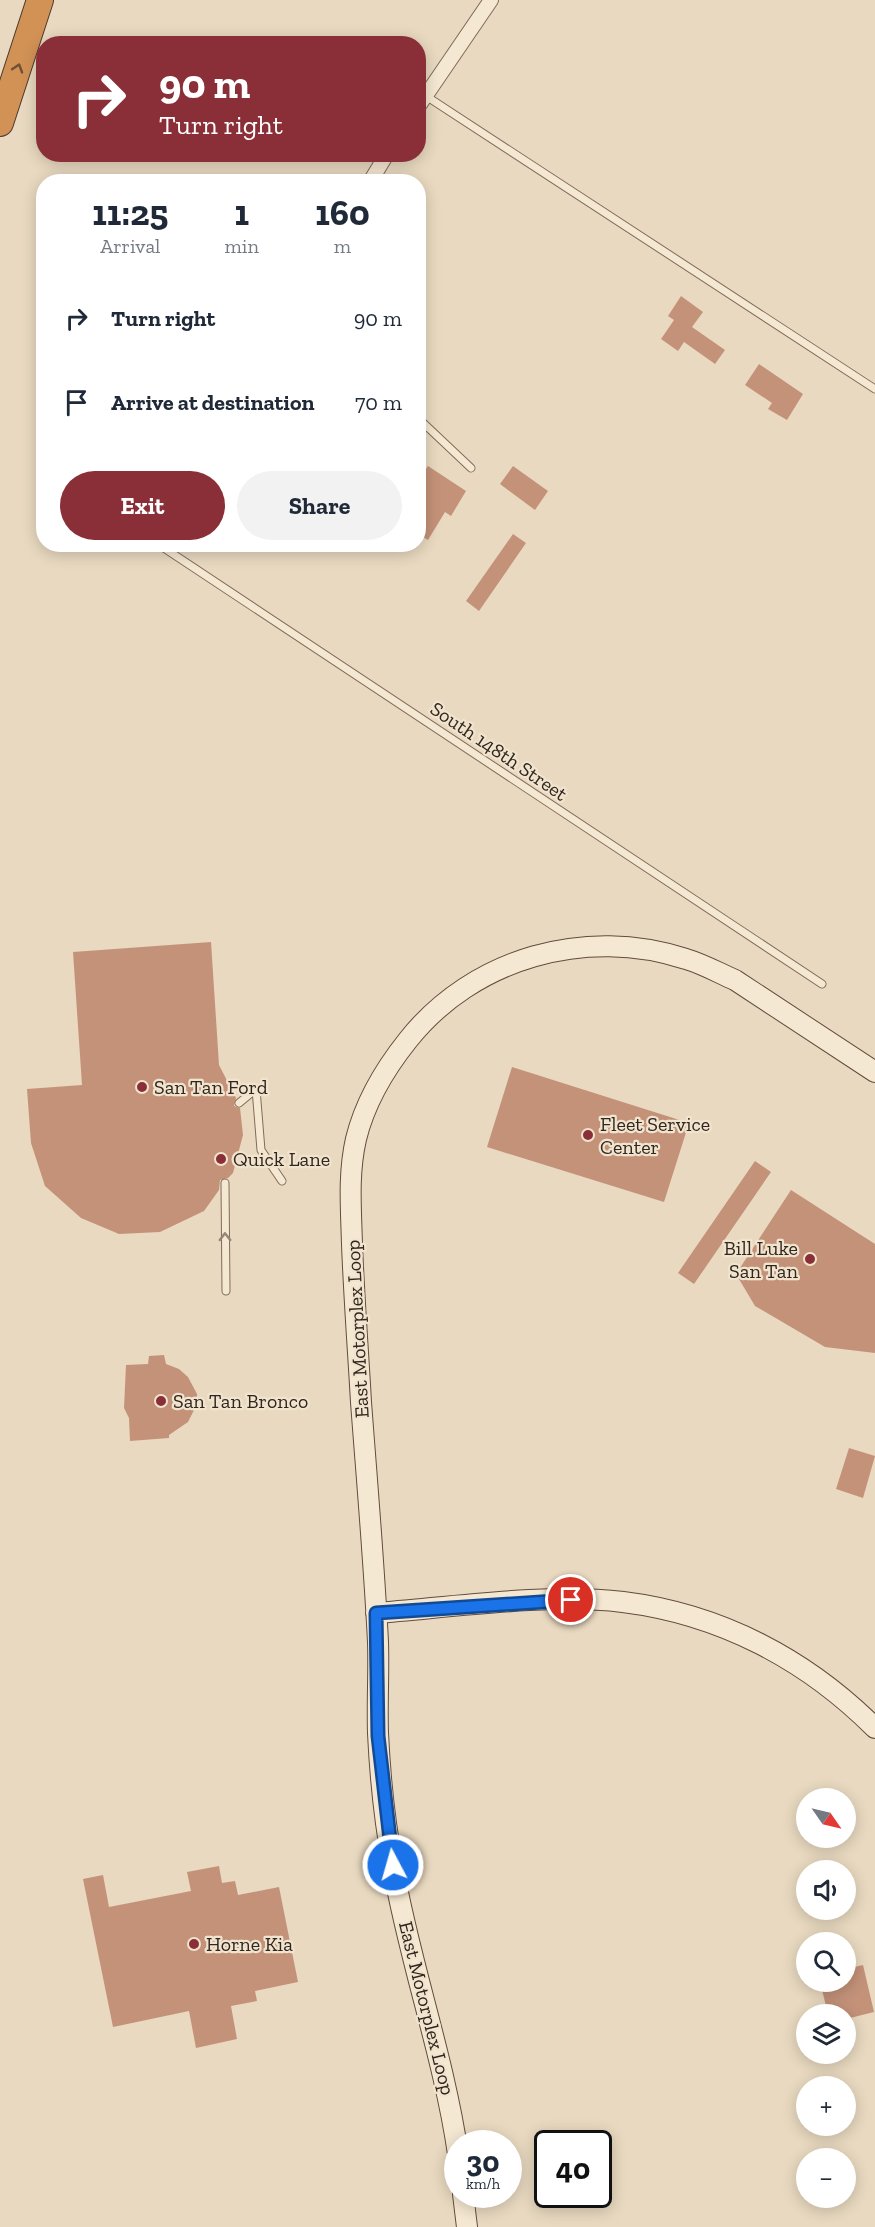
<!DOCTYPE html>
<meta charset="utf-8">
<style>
:root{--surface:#fff;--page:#f2f2f3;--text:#1f2937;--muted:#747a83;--accent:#8a2f37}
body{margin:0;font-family:"Zilla Slab",serif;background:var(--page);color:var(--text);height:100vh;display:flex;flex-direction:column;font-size:22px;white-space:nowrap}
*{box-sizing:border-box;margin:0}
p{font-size:20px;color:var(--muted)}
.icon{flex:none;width:33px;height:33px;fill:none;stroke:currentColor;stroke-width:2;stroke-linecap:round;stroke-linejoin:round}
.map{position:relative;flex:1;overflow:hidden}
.drawer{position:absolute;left:36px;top:174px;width:390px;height:378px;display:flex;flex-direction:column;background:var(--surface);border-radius:24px;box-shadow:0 3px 15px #0003}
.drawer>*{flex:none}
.hud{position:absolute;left:36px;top:36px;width:390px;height:126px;border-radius:24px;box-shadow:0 3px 15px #0003;background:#8a2f37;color:#fff;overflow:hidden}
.needle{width:39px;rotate:124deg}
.controls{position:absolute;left:796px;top:1788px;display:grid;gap:12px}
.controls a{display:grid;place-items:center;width:60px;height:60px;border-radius:50%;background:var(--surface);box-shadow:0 3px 15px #0003;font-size:30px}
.speed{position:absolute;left:444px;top:2130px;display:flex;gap:12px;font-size:30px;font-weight:700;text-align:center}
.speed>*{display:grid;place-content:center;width:78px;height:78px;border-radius:50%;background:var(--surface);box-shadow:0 3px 15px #0003;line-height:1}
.speed small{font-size:15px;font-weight:400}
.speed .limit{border:3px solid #111;border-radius:9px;background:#fff;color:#111}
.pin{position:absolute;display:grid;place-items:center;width:51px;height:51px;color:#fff;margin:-26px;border:3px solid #fff;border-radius:50%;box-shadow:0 2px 6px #0007}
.me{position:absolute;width:66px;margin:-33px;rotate:354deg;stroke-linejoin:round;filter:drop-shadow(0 0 4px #0008)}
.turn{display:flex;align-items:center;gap:21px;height:126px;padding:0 24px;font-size:27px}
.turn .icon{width:78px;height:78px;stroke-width:2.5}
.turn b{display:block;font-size:42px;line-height:51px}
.eta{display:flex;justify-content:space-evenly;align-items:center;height:102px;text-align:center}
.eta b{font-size:36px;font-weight:800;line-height:42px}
.action{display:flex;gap:12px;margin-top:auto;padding:12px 24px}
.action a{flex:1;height:69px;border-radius:36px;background:var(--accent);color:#fff;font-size:24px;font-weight:800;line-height:69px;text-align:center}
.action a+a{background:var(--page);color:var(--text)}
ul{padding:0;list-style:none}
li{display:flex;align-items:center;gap:18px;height:84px;padding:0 24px}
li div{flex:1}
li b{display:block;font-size:22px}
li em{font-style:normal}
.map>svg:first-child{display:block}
.building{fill:#c49279}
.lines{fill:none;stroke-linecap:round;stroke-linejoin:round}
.lane-casing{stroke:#806b59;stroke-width:9}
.street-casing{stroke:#806b59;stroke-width:16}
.secondary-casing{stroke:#624c3d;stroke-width:22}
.highway-casing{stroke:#4e3a2e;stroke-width:28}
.lane{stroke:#f5e8d2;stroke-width:7}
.street{stroke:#f5e8d2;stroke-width:14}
.secondary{stroke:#f5e8d2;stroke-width:20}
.highway{stroke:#d29256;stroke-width:26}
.oneway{stroke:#715134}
.oneway2{stroke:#938678}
.route-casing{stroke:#114b97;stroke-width:15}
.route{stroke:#1a73e8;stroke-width:10}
.poi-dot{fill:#8a2f37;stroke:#f1e4cf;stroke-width:2}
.labels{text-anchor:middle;stroke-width:4.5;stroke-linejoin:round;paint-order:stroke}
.street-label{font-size:20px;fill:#31251d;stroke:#f1e4cf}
.poi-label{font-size:20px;fill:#31251d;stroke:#f1e4cf;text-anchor:start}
</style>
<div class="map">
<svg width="875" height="2227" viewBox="0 0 875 2227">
<rect width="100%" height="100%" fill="#e9d9c0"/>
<path class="building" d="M681,296L703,312L692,327L725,350L715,364L684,342L678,351L661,339L674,320L668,316Z
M759,364L803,394L787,420L768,409L772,403L745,385Z
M428,466L466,491L451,516L445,512L428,540L418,534V481Z
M513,466L548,491L535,510L500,484Z
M513,534L526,543L479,611L466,601Z
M211,942L219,1065L236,1098L234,1106L240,1108L243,1135L233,1173L228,1178L220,1180L219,1190L204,1211L160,1232L119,1234L81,1218L45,1186L31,1143L27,1089L82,1085L73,952Z
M512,1067L689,1123L664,1202L487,1147Z
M755,1161L771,1172L694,1284L678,1273Z
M791,1190L875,1244V1353L825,1347L755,1306L736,1274Z
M164,1355L166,1364L179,1369L188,1377L197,1394V1404L188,1422L169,1435V1438L130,1441L129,1418L124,1408L126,1365L148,1364L149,1356Z
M849,1448L875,1456L863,1498L836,1489Z
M219,1866L222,1883L235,1881L238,1895L279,1887L298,1982L255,1991L257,2001L231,2006L237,2039L196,2048L189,2011L113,2027L83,1879L103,1875L109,1907L191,1891L187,1872Z
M863,1965L874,2012L846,2019V2014H828L820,1982H846V1969Z"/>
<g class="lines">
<defs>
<path id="lane" d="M426,96L875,389
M418,418L471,468
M158,544L822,984
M256,1089L261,1150L282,1181
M239,1103L256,1089
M225,1183L226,1291"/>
<path id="street" d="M418,107L491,0
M370,182L387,154"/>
<path id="secondary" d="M376,1613C453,1607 547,1593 623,1602C720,1614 806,1659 875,1728
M458,2154C444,2057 410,1964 393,1867C385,1824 380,1776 378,1733C377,1702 379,1672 378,1642C374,1562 367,1482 361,1402C358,1349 354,1297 352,1244C351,1208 348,1174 356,1139C365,1102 384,1070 408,1040C473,958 586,926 686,959C703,964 719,973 735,980L875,1072
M463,2194L467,2227"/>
<path id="highway" d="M0,123L40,0"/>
</defs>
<use href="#lane" class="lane-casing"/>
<use href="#street" class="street-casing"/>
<use href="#secondary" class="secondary-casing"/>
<use href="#highway" class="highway-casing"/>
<use href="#lane" class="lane"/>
<use href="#street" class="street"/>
<use href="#secondary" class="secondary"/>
<use href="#highway" class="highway"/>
</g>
<defs><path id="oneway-chevron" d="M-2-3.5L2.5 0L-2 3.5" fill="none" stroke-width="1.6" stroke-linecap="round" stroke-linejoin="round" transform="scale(1.5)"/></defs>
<use class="oneway" href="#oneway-chevron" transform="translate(18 68) rotate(-72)"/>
<use class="oneway2" href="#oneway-chevron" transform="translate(225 1237) rotate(-91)"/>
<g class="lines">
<defs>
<path id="route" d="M393,1865L378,1736L376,1613L571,1600"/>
</defs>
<use href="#route" class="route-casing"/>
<use href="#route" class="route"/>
</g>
<g class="poi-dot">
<circle cx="142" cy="1087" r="6"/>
<circle cx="588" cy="1135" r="6"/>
<circle cx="221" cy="1159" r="6"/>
<circle cx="810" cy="1259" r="6"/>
<circle cx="161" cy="1401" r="6"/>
<circle cx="194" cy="1944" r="6"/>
</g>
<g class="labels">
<g class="street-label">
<text transform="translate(499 751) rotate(34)" y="7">South 148th Street</text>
<text transform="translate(357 1329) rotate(-93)" y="7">East Motorplex Loop</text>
<text transform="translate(427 2008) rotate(76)" y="7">East Motorplex Loop</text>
</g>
<g class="poi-label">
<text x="154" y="1094">San Tan Ford</text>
<text x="600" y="1131">Fleet Service<tspan x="600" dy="23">Center</tspan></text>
<text x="233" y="1166">Quick Lane</text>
<text x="798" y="1255" text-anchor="end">Bill Luke<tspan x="798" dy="23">San Tan</tspan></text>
<text x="173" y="1408">San Tan Bronco</text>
<text x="206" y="1951">Horne Kia</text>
</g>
</g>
</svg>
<div class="controls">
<a><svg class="needle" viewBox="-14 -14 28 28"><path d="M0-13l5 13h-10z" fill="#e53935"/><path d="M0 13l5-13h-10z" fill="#747a83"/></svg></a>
<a><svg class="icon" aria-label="sound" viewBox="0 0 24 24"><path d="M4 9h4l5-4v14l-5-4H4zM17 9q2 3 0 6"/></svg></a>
<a><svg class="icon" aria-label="search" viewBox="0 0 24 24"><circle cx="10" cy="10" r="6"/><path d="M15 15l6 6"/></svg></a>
<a><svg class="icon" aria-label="layers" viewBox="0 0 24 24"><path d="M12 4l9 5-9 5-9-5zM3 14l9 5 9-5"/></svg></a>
<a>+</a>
<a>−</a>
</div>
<div class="speed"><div>30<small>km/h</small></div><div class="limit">40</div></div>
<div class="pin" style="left:571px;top:1600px;background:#d93025"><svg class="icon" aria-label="arrive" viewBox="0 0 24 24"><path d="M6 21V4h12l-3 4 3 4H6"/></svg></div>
<svg class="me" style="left:393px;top:1865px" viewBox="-20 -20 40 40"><circle r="17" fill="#1a73e8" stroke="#fff" stroke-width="3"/><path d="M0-11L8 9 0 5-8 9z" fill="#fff"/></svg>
<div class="hud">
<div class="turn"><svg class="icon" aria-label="right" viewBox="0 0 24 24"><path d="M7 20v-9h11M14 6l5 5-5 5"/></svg><div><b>90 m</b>Turn right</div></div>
</div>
<section class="drawer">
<div class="eta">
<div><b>11:25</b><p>Arrival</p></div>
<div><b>1</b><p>min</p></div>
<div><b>160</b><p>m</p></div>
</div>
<ul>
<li><svg class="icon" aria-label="right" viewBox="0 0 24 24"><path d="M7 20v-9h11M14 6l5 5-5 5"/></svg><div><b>Turn right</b></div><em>90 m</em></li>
<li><svg class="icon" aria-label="arrive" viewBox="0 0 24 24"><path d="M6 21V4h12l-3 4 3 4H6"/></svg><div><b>Arrive at destination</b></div><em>70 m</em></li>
</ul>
<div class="action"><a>Exit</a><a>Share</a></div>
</section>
</div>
